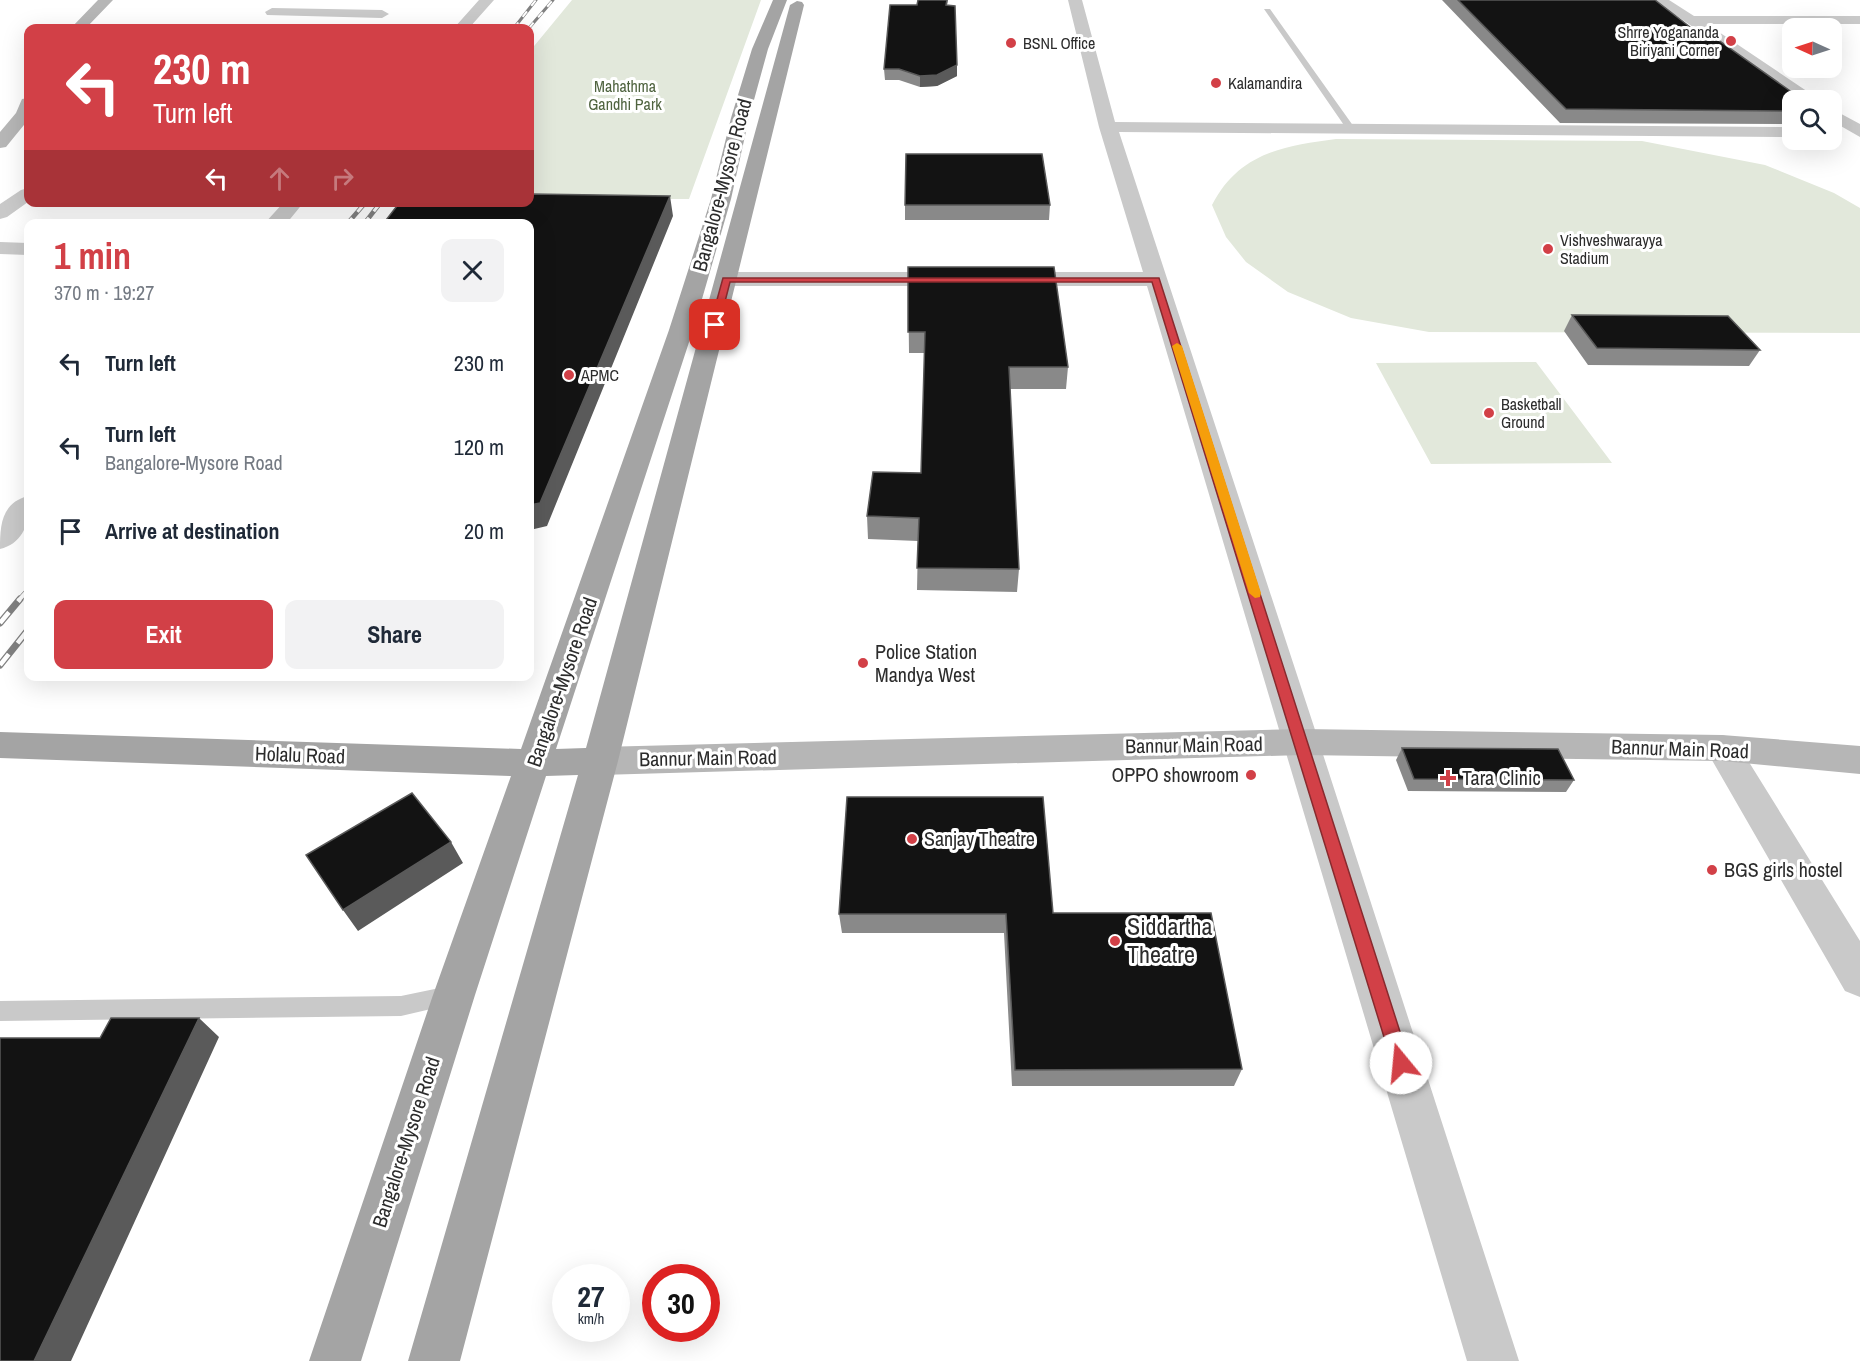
<!DOCTYPE html>
<meta charset="utf-8">
<style>
:root{--surface:#fff;--page:#f2f2f3;--text:#1f2937;--muted:#747a83;--accent:#d24047}
body{margin:0;font-family:"Archivo Narrow",sans-serif;background:var(--page);color:var(--text);height:100vh;display:flex;flex-direction:column;font-size:22px;white-space:nowrap}
*{box-sizing:border-box;margin:0}
p{font-size:20px;color:var(--muted)}
.icon{flex:none;width:33px;height:33px;fill:none;stroke:currentColor;stroke-width:2;stroke-linecap:round;stroke-linejoin:round}
.map{position:relative;flex:1;overflow:hidden}
.details{position:absolute;left:24px;top:219px;width:510px;height:462px;display:flex;flex-direction:column;background:var(--surface);border-radius:12px;box-shadow:0 6px 24px #0002}
.details>*{flex:none}
.guide{position:absolute;left:24px;top:24px;width:510px;height:183px;border-radius:12px;box-shadow:0 6px 24px #0002;background:#d24047;color:#fff;overflow:hidden}
.needle{width:39px;rotate:273deg}
.buttons{position:absolute;left:1782px;top:18px;display:grid;gap:12px}
.buttons a{display:grid;place-items:center;width:60px;height:60px;border-radius:12px;background:var(--surface);box-shadow:0 6px 24px #0002;font-size:30px}
.speed{position:absolute;left:552px;top:1264px;display:flex;gap:12px;font-size:30px;font-weight:700;text-align:center}
.speed>*{display:grid;place-content:center;width:78px;height:78px;border-radius:50%;background:var(--surface);box-shadow:0 6px 24px #0002;line-height:1}
.speed small{font-size:15px;font-weight:400}
.speed .limit{border:9px solid #d22;background:#fff;color:#111}
.pin{position:absolute;display:grid;place-items:center;width:51px;height:51px;color:#fff;margin:-26px;border-radius:12px;box-shadow:0 3px 9px #0006}
.me{position:absolute;width:66px;margin:-33px;rotate:343deg;stroke-linejoin:round;filter:drop-shadow(0 0 4px #0008)}
.turn{display:flex;align-items:center;gap:21px;height:126px;padding:0 30px;font-size:27px}
.turn .icon{width:78px;height:78px;stroke-width:2.5}
.turn b{display:block;font-size:42px;line-height:51px}
.lanes{display:flex;align-items:center;height:57px;padding:0 30px;background:#0003;justify-content:center;gap:30px;direction:ltr}
.lanes .off{opacity:.35}
.round{display:grid;place-items:center;flex:none;width:63px;height:63px;border-radius:12px;background:var(--page)}
.overview{display:flex;align-items:center;justify-content:space-between;height:102px;padding:0 30px}
h1{font-size:36px;font-weight:700;line-height:45px;color:var(--accent)}
.primary-button{display:flex;gap:12px;margin-top:auto;padding:12px 30px}
.primary-button a{flex:1;height:69px;border-radius:12px;background:var(--accent);color:#fff;font-size:24px;font-weight:700;line-height:69px;text-align:center}
.primary-button a+a{background:var(--page);color:var(--text)}
ul{padding:0;list-style:none}
li{display:flex;align-items:center;gap:18px;height:84px;padding:0 30px}
li div{flex:1}
li b{display:block;font-size:22px}
li em{font-style:normal}
.map>svg:first-child{display:block}
.green{fill:#e2e8db}
.lines{fill:none;stroke-linecap:round;stroke-linejoin:round}
.lane{fill:#c9c9c9;fill-rule:evenodd}
.street{fill:#c9c9c9;fill-rule:evenodd}
.secondary{fill:#b6b6b6;fill-rule:evenodd}
.primary{fill:#a4a4a4;fill-rule:evenodd}
.rail-far3-casing{stroke:#818181;stroke-width:3}
.rail-far2-casing{stroke:#818181;stroke-width:4.5}
.rail-far1-casing{stroke:#818181;stroke-width:5}
.rail-casing{stroke:#818181;stroke-width:7}
.rail-far3{stroke:#fff;stroke-width:2;stroke-dasharray:7;stroke-linecap:butt}
.rail-far2{stroke:#fff;stroke-width:3;stroke-dasharray:8;stroke-linecap:butt}
.rail-far1{stroke:#fff;stroke-width:4;stroke-dasharray:11;stroke-linecap:butt}
.rail{stroke:#fff;stroke-width:4.5;stroke-dasharray:14;stroke-linecap:butt}
.wall{fill:#898989}
.shaded-wall{fill:#5a5a5a}
.building{fill:#131313;stroke:#5a5a5a;stroke-width:1.5}
.route{fill:#d24047;stroke:#882a2e;stroke-width:1.5}
.slow{fill:#f59e0b}
.poi-dot{fill:#d24047;stroke:#fff;stroke-width:2}
.labels{text-anchor:middle;stroke-width:6;stroke-linejoin:round;paint-order:stroke}
.far-poi-label{font-size:16px;fill:#2c2c2c;stroke:#fff;text-anchor:start}
.far-park-label{font-size:16px;fill:#4f633f;stroke:#fff}
.street-label{font-size:20px;fill:#2c2c2c;stroke:#fff}
.poi-label{font-size:20px;fill:#2c2c2c;stroke:#fff;text-anchor:start}
.near-poi-label{font-size:24px;fill:#2c2c2c;stroke:#fff;text-anchor:start}
</style>
<div class="map">
<svg width="1860" height="1361" viewBox="0 0 1860 1361">
<rect width="100%" height="100%" fill="#fff"/>
<path class="green" d="M572,0H761L689,199H530V51Z
M1336,139L1642,141L1765,165L1834,193L1860,208V333L1429,332L1351,318L1288,292L1246,262L1226,237L1212,205C1239,153 1283,146 1336,139Z
M1536,362L1612,463L1431,464L1376,363Z"/>
<g class="lines">
<path class="lane" d="M1264,9H1270L1354,127V131H1348Z
M454,985L461,988L464,995L461,1002L401,1016L0,1021V1001L401,996Z"/>
<path class="street" d="M479,0H494L469,28H454Z
M1068,0H1082L1115,122L1792,127V137L1119,132L1319,742L1519,1361H1467L1147,286H1010L1002,284L999,279L1002,274L1010,272H1143L1099,127Z
M1653,0H1669L1694,16H1860V24H1707L1820,100H1801Z
M272,8L382,10L389,14L382,18L267,15L265,12Z
M1832,109L1860,124V137L1832,121Z
M28,188V202L7,217L0,219V204L21,190Z
M284,202H304L286,224H264Z
M0,242L28,243V255L0,254Z
M727,272H953L961,274L964,279L961,284L953,286H727L719,284L716,279L719,274Z
M28,496C31,519 25,543 0,549C0,526 1,503 28,496Z
M1722,735L1734,738L1860,941V997L1845,991L1705,748L1710,738Z"/>
<path class="secondary" d="M98,0H113L86,28H71Z
M28,98V120L6,147L0,148V132L16,113L22,99Z
M1302,729L1722,735L1860,746V774L1722,761L1302,755L600,775L588,771L582,761L588,751L600,747Z"/>
<path class="primary" d="M773,0H787L768,49L749,118L731,199L693,330L556,749L586,748L790,5L797,1L802,2L804,5L618,761L460,1361H408L578,775L546,776L475,995L361,1361H309L433,995L511,776L0,758V732L521,749L669,330L711,199L731,118L752,49Z"/>
<defs>
<path id="rail-far3" d="M514,28L536,0
M529,28L553,0"/>
<path id="rail-far2" d="M347,224L366,202
M364,224L381,202"/>
<path id="rail-far1" d="M19,600L28,590"/>
<path id="rail" d="M0,623L20,599
M0,665L28,630"/>
</defs>
<use href="#rail-far3" class="rail-far3-casing"/>
<use href="#rail-far2" class="rail-far2-casing"/>
<use href="#rail-far1" class="rail-far1-casing"/>
<use href="#rail" class="rail-casing"/>
<use href="#rail-far3" class="rail-far3"/>
<use href="#rail-far2" class="rail-far2"/>
<use href="#rail-far1" class="rail-far1"/>
<use href="#rail" class="rail"/>
</g>
<path class="wall" d="M918,0H948L947,6L957,76L937,86L920,87L899,80H885L884,69L917,5Z
M1442,0H1655L1703,37L1792,100V124L1560,123Z
M905,205H1050L1049,220H905Z
M908,267L1068,367L1066,389H1010L1019,569L1017,592L917,590L918,541L868,539L867,516L921,473L925,353H909Z
M1572,315L1760,350L1749,366L1588,365L1564,331Z
M1402,748L1574,780L1566,792L1408,791L1396,760Z
M1053,913L1242,1069L1234,1086H1012L1004,933H842L839,914Z"/>
<path class="shaded-wall" d="M957,65V76L937,86L920,87V76Z
M670,196L673,216L547,526L530,530V505Z
M451,842L463,863L358,931L343,910Z
M199,1018L219,1037L71,1361H34Z"/>
<path class="building" d="M918,0H947L946,5L955,6L957,65L937,75L920,76L899,69H884L890,5H917Z
M1458,0H1655L1703,37H1714L1803,100H1792V111L1566,109Z
M906,154H1042L1050,205H905Z
M530,194L670,196L540,503L530,505V224H383L400,202H530Z
M908,267H1054L1068,367H1009L1019,569L917,568L919,518L867,516L873,472L921,473L925,332H908Z
M1572,315L1728,316L1760,350L1597,348Z
M1402,748L1558,749L1574,780L1414,779Z
M412,793L451,842L343,910L306,855Z
M847,797H1043L1053,913H1211L1242,1069L1015,1070L1006,914H839Z
M111,1018H199L34,1361H0V1038H100Z"/>
<path class="route" d="M723,278H1159L1410,1063L1408,1069L1401,1072L1395,1069L1392,1063L1152,282H730L719,325L715,328L710,325Z"/>
<path class="slow" d="M1177,343L1182,346L1261,593L1260,597L1255,598L1249,593L1172,346Z"/>
<g class="poi-dot">
<circle cx="1731" cy="41" r="6"/>
<circle cx="1011" cy="43" r="6"/>
<circle cx="1216" cy="83" r="6"/>
<circle cx="1548" cy="249" r="6"/>
<circle cx="569" cy="375" r="6"/>
<circle cx="1489" cy="413" r="6"/>
<circle cx="863" cy="663" r="6"/>
<circle cx="1251" cy="775" r="6"/>
<path d="M1445 769h6v6h6v6h-6v6h-6v-6h-6v-6h6z"/>
<circle cx="912" cy="839" r="6"/>
<circle cx="1712" cy="870" r="6"/>
<circle cx="1115" cy="941" r="6"/>
</g>
<g class="labels">
<g class="far-poi-label">
<text x="1719" y="38" text-anchor="end">Shrre Yogananda<tspan x="1719" dy="18">Biriyani Corner</tspan></text>
<text x="1023" y="49">BSNL Office</text>
<text x="1228" y="89">Kalamandira</text>
<text x="1560" y="246">Vishveshwarayya<tspan x="1560" dy="18">Stadium</tspan></text>
<text x="581" y="381">APMC</text>
<text x="1501" y="410">Basketball<tspan x="1501" dy="18">Ground</tspan></text>
</g>
<g class="far-park-label">
<text x="625" y="92">Mahathma<tspan x="625" dy="18">Gandhi Park</tspan></text>
</g>
<g class="street-label">
<text transform="translate(722 185) rotate(-75)" y="7">Bangalore-Mysore Road</text>
<text transform="translate(562 682) rotate(-71)" y="7">Bangalore-Mysore Road</text>
<text transform="translate(1194 745) rotate(-1)" y="7">Bannur Main Road</text>
<text transform="translate(1680 749) rotate(2)" y="7">Bannur Main Road</text>
<text transform="translate(300 755) rotate(2)" y="7">Holalu Road</text>
<text transform="translate(708 758) rotate(-1)" y="7">Bannur Main Road</text>
<text transform="translate(406 1142) rotate(-72)" y="7">Bangalore-Mysore Road</text>
</g>
<g class="poi-label">
<text x="875" y="659">Police Station<tspan x="875" dy="23">Mandya West</tspan></text>
<text x="1239" y="782" text-anchor="end">OPPO showroom</text>
<text x="1462" y="785">Tara Clinic</text>
<text x="924" y="846">Sanjay Theatre</text>
<text x="1724" y="877">BGS girls hostel</text>
</g>
<g class="near-poi-label">
<text x="1127" y="935">Siddartha<tspan x="1127" dy="28">Theatre</tspan></text>
</g>
</g>
</svg>
<div class="buttons">
<a><svg class="needle" viewBox="-14 -14 28 28"><path d="M0-13l5 13h-10z" fill="#e53935"/><path d="M0 13l5-13h-10z" fill="#747a83"/></svg></a>
<a><svg class="icon" aria-label="search" viewBox="0 0 24 24"><circle cx="10" cy="10" r="6"/><path d="M15 15l6 6"/></svg></a>
</div>
<div class="speed"><div>27<small>km/h</small></div><div class="limit">30</div></div>
<div class="pin" style="left:715px;top:325px;background:#d93025"><svg class="icon" aria-label="arrive" viewBox="0 0 24 24"><path d="M6 21V4h12l-3 4 3 4H6"/></svg></div>
<svg class="me" style="left:1401px;top:1063px" viewBox="-20 -20 40 40"><circle r="19" fill="#fff"/><path d="M0-13L10 11 0 6-10 11z" fill="#d24047"/></svg>
<div class="guide">
<div class="turn"><svg class="icon" aria-label="left" viewBox="0 0 24 24"><path d="M17 20v-9H6M10 6l-5 5 5 5"/></svg><div><b>230 m</b>Turn left</div></div>
<div class="lanes"><svg class="icon" aria-label="left" viewBox="0 0 24 24"><path d="M17 20v-9H6M10 6l-5 5 5 5"/></svg><svg class="icon off" aria-label="ahead" viewBox="0 0 24 24"><path d="M12 20V5M6 11l6-6 6 6"/></svg><svg class="icon off" aria-label="right" viewBox="0 0 24 24"><path d="M7 20v-9h11M14 6l5 5-5 5"/></svg></div>
</div>
<section class="details">
<div class="overview"><div><h1>1 min</h1><p>370 m · 19:27</p></div><a class="round"><svg class="icon" aria-label="close" viewBox="0 0 24 24"><path d="M6 6l12 12M18 6L6 18"/></svg></a></div>
<ul>
<li><svg class="icon" aria-label="left" viewBox="0 0 24 24"><path d="M17 20v-9H6M10 6l-5 5 5 5"/></svg><div><b>Turn left</b></div><em>230 m</em></li>
<li><svg class="icon" aria-label="left" viewBox="0 0 24 24"><path d="M17 20v-9H6M10 6l-5 5 5 5"/></svg><div><b>Turn left</b><p>Bangalore-Mysore Road</p></div><em>120 m</em></li>
<li><svg class="icon" aria-label="arrive" viewBox="0 0 24 24"><path d="M6 21V4h12l-3 4 3 4H6"/></svg><div><b>Arrive at destination</b></div><em>20 m</em></li>
</ul>
<div class="primary-button"><a>Exit</a><a>Share</a></div>
</section>
</div>
